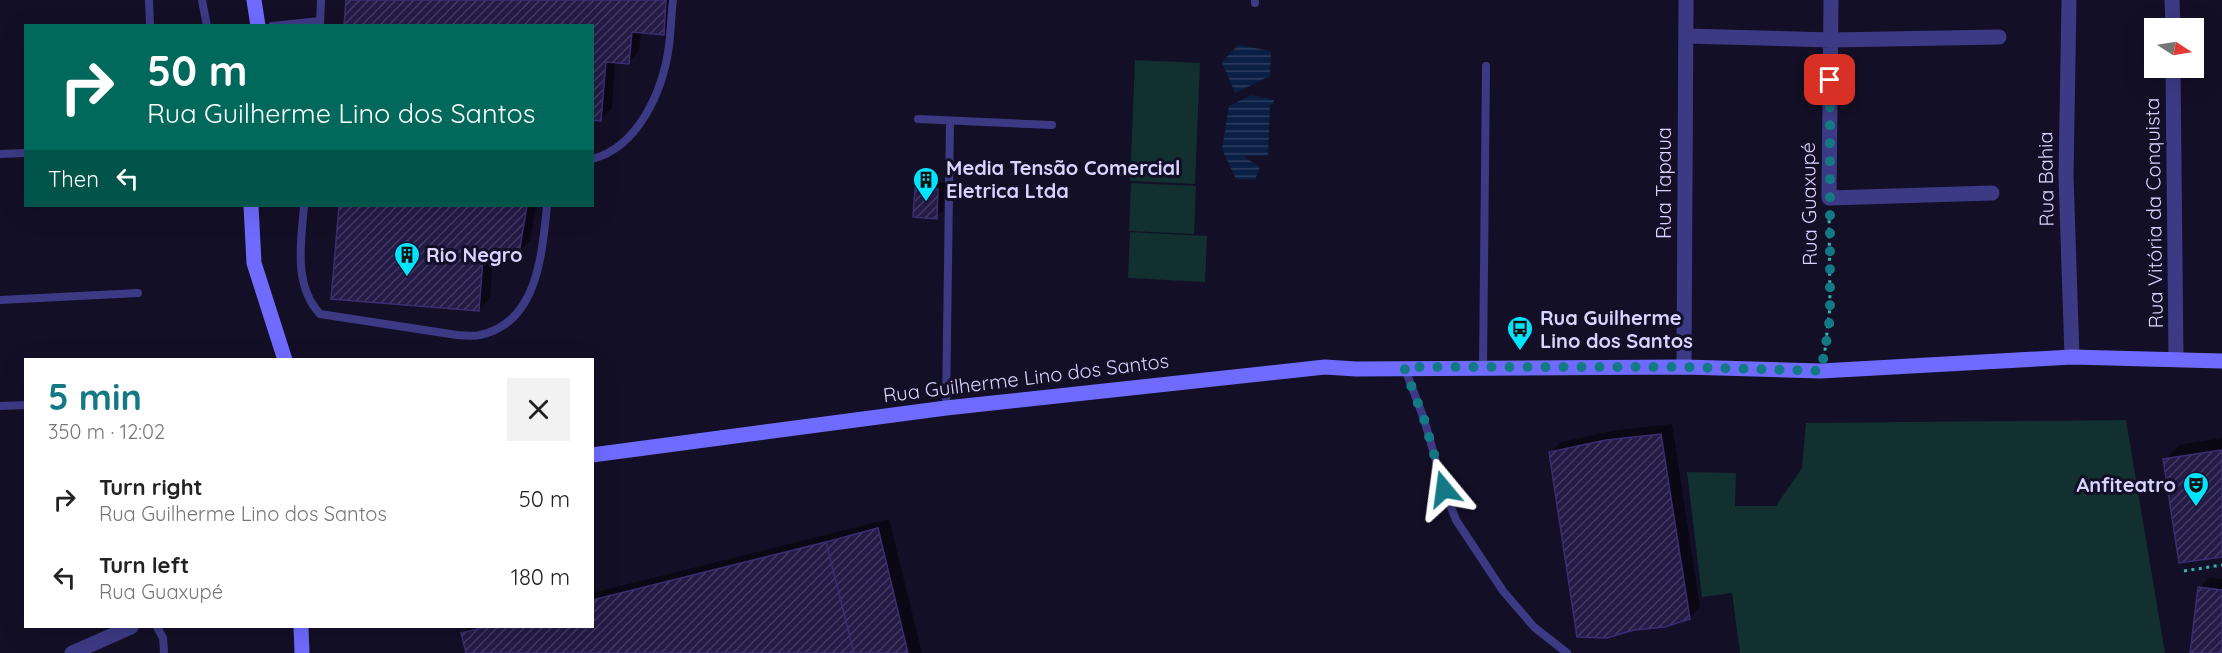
<!DOCTYPE html>
<meta charset="utf-8">
<style>
:root{--surface:#fff;--page:#f2f2f2;--text:#222;--muted:#767676;--accent:#137a85}
body{margin:0;font-family:Quicksand,sans-serif;background:var(--page);color:var(--text);height:100vh;display:flex;flex-direction:column;font-size:22px;white-space:nowrap}
*{box-sizing:border-box;margin:0}
p{font-size:20px;color:var(--muted)}
.icon{flex:none;width:33px;height:33px;fill:none;stroke:currentColor;stroke-width:2;stroke-linecap:round;stroke-linejoin:round}
.map{position:relative;flex:1;overflow:hidden}
.details{position:absolute;left:24px;top:358px;width:570px;height:270px;display:flex;flex-direction:column;background:var(--surface);border-radius:0px;box-shadow:0 6px 24px #0002}
.details>*{flex:none}
.top-card{position:absolute;left:24px;top:24px;width:570px;height:183px;border-radius:0px;box-shadow:0 6px 24px #0002;background:#00695c;color:#fff;overflow:hidden}
.needle{width:39px;rotate:102deg}
.tools{position:absolute;left:2144px;top:18px;display:grid;gap:12px}
.tools a{display:grid;place-items:center;width:60px;height:60px;border-radius:0px;background:var(--surface);box-shadow:0 6px 24px #0002;font-size:30px}
.pin{position:absolute;display:grid;place-items:center;width:51px;height:51px;color:#fff;margin:-26px;border-radius:12px;box-shadow:0 3px 9px #0006}
.me{position:absolute;width:66px;margin:-33px;rotate:344deg;stroke-linejoin:round;filter:drop-shadow(0 0 4px #0008)}
.turn{display:flex;align-items:center;gap:21px;height:126px;padding:0 24px;font-size:27px}
.turn .icon{width:78px;height:78px;stroke-width:2.5}
.turn b{display:block;font-size:42px;line-height:51px}
.then{display:flex;align-items:center;height:57px;padding:0 24px;background:#0003;gap:12px;font-size:22px}
.round{display:grid;place-items:center;flex:none;width:63px;height:63px;border-radius:0px;background:var(--page)}
.headline{display:flex;align-items:center;justify-content:space-between;height:102px;padding:0 24px}
h1{font-size:36px;font-weight:700;line-height:45px;color:var(--accent)}
ul{padding:0;list-style:none}
li{display:flex;align-items:center;gap:18px;height:78px;padding:0 24px}
li div{flex:1}
li b{display:block;font-size:22px}
li em{font-style:normal}
.map>svg:first-child{display:block}
.grass{fill:#12302f}
.water{fill:url(#water-rules)}
.shadow{fill:#0007}
.building{fill:url(#building-hatch);stroke:#3b2d73;stroke-width:1.5}
.lines{fill:none;stroke-linecap:round;stroke-linejoin:round}
.path{stroke:#2fb8b0;stroke-width:3;stroke-dasharray:3 4.5;stroke-linecap:butt}
.lane{stroke:#3d3a85;stroke-width:8}
.street{stroke:#3d3a85;stroke-width:15}
.secondary{stroke:#6f6bff;stroke-width:15}
.route{stroke:#137a85;stroke-width:10;stroke-dasharray:0 18}
.labels{text-anchor:middle;stroke-width:6;stroke-linejoin:round;paint-order:stroke}
.poi-label{font-size:20px;font-weight:bold;fill:#d9d4ff;stroke:#130f26;text-anchor:start}
.street-label{font-size:20px;fill:#d9d4ff;stroke:#130f26}
</style>
<div class="map">
<svg width="2222" height="653" viewBox="0 0 2222 653">
<defs>
<pattern id="water-rules" width="6" height="5" patternUnits="userSpaceOnUse" patternTransform="scale(1.5)"><rect width="6" height="5" fill="#0a1f44"/><path d="M0 2.5h6" fill="none" stroke="#2d3f60"/></pattern>
<pattern id="building-hatch" width="6" height="6" patternUnits="userSpaceOnUse" patternTransform="scale(1.5)"><rect width="6" height="6" fill="#241b47"/><path d="M-1 1l2-2M0 6l6-6M5 7l2-2" fill="none" stroke="#433b63"/></pattern>
</defs>
<rect width="100%" height="100%" fill="#130f26"/>
<path class="grass" d="M1135,60L1200,63L1195,184L1130,181Z
M1131,183L1196,186L1194,234L1129,231Z
M1130,232L1207,236L1205,282L1128,278Z
M2126,420L2165,653H1740L1732,593L1702,597L1687,472L1736,473L1735,506H1776L1802,468L1806,423Z"/>
<path class="water" d="M1238,45L1271,51L1270,76L1235,93L1222,62Z
M1252,95L1274,100L1273,104H1270L1268,156H1243L1260,167L1255,180L1236,179L1222,149L1229,106Z"/>
<path class="shadow" d="M347,0H676L674,22L663,33L641,32L639,51L629,62L615,61L612,108L601,119L592,26Z
M923,182L945,183L943,210L936,217L916,189Z
M340,206H536L530,241L519,252L493,255L490,298L479,309L333,298Z
M1672,424L1700,607L1689,618L1550,453L1561,442L1618,430Z
M2222,438V555L2165,460L2179,445Z
M889,519L922,653H467L463,633L469,627H592V593Z
M2210,577L2222,579V653H2191L2199,588Z"/>
<path class="building" d="M346,0H666L664,35L632,32L629,64L606,62L601,121L592,120V26H344Z
M915,188L938,189L937,219L913,217Z
M339,206H527L519,253L483,258L479,311L331,299Z
M1661,434L1690,619L1665,627L1634,630L1607,638L1577,637L1549,452L1606,440Z
M2222,450V557L2179,563L2163,459Z
M878,528L908,653H854L826,542Z
M826,542L854,653H466L461,633L485,627H592V600Z
M2198,587L2222,590V653H2190Z"/>
<g class="lines">
<path class="path" d="M1824,358L1830,307L1829,212
M2184,571L2222,565"/>
<path class="lane" d="M149,0L150,26
M202,0L207,26
M1255,3V0
M320,25L321,0
M272,26L320,21
M918,119L1052,125
M0,154L26,153
M592,159C639,147 663,90 669,46C671,31 671,15 673,0
M304,206C301,242 293,285 320,314L457,335C465,335 473,337 480,335C538,323 542,253 547,206
M0,300L138,293
M1483,368L1486,66
M1405,369L1424,419L1444,489L1456,520L1503,591L1534,627L1567,653
M0,406L26,405
M946,408L950,121
M157,627L163,638L164,653"/>
<path class="street" d="M1831,0L1829,198L1992,193
M2069,0L2066,176L2072,357
M2172,0L2173,28
M1686,36L1831,40L1999,37
M2173,68L2176,358
M1684,367L1686,0
M72,653L131,627"/>
<path class="secondary" d="M254,0L258,26
M251,206L254,263L285,360
M592,455L946,408L1325,367L1356,369L1684,367L1821,371L2072,357L2222,361
M301,627L302,653"/>
</g>
<g class="lines">
<path class="route" d="M1444,489L1424,419L1404,367H1684L1821,371L1829,327L1830,307V80"/>
</g>
<defs>
<symbol id="building-pin" viewBox="-11 -11 22 30"><path d="M0 17L-7.5 6A9.5 9.5 0 1 1 7.5 6Z" fill="#00e5ff" stroke="#130f26"/><path d="M-4-6H4V6H1V3H-1V6H-4ZM-2.5-4.3h1.7v1.8h-1.7ZM.8-4.3h1.7v1.8H.8ZM-2.5-1h1.7V.8h-1.7ZM.8-1h1.7V.8H.8Z" fill="#111"/></symbol>
<symbol id="bus-pin" viewBox="-11 -11 22 30"><path d="M0 17L-7.5 6A9.5 9.5 0 1 1 7.5 6Z" fill="#00e5ff" stroke="#130f26"/><path d="M-5-6H5V4H4V6H2V4H-2V6H-4V4H-5ZM-3.5-4V0h7V-4ZM-3.5 1.2v1.5H-2V1.2ZM2 1.2v1.5H3.5V1.2Z" fill="#111"/></symbol>
<symbol id="theatre-pin" viewBox="-11 -11 22 30"><path d="M0 17L-7.5 6A9.5 9.5 0 1 1 7.5 6Z" fill="#00e5ff" stroke="#130f26"/><path d="M-5-5.5Q0-4 5-5.5V0Q5 5 0 6Q-5 5-5 0ZM-3.3-2.5H-1v1.5H-3.3ZM1-2.5H3.3v1.5H1ZM-2.8 1Q0 5.5 2.8 1Z" fill="#111"/></symbol>
</defs>
<g fill-rule="evenodd">
<use href="#building-pin" x="911" y="165" width="30" height="40"/>
<use href="#building-pin" x="392" y="240" width="30" height="40"/>
<use href="#bus-pin" x="1505" y="314" width="30" height="40"/>
<use href="#theatre-pin" x="2181" y="470" width="30" height="40"/>
</g>
<g class="labels">
<g class="poi-label">
<text x="946" y="175">Media Tensão Comercial<tspan x="946" dy="23">Eletrica Ltda</tspan></text>
<text x="426" y="262">Rio Negro</text>
<text x="1540" y="325">Rua Guilherme<tspan x="1540" dy="23">Lino dos Santos</tspan></text>
<text x="2176" y="492" text-anchor="end">Anfiteatro</text>
</g>
<g class="street-label">
<text transform="translate(2046 179) rotate(-91)" y="7">Rua Bahia</text>
<text transform="translate(1664 183) rotate(-90)" y="7">Rua Tapaua</text>
<text transform="translate(1809 204) rotate(-91)" y="7">Rua Guaxupé</text>
<text transform="translate(2154 213) rotate(-91)" y="7">Rua Vitória da Conquista</text>
<text transform="translate(1026 378) rotate(-7)" y="7">Rua Guilherme Lino dos Santos</text>
</g>
</g>
</svg>
<div class="tools">
<a><svg class="needle" viewBox="-14 -14 28 28"><path d="M0-13l5 13h-10z" fill="#e53935"/><path d="M0 13l5-13h-10z" fill="#767676"/></svg></a>
</div>
<div class="pin" style="left:1830px;top:80px;background:#d93025"><svg class="icon" aria-label="arrive" viewBox="0 0 24 24"><path d="M6 21V4h12l-3 4 3 4H6"/></svg></div>
<svg class="me" style="left:1444px;top:489px" viewBox="-20 -20 40 40"><path d="M0-17L14 15 0 8-14 15z" fill="#137a85" stroke="#fff" stroke-width="4"/></svg>
<div class="top-card">
<div class="turn"><svg class="icon" aria-label="right" viewBox="0 0 24 24"><path d="M7 20v-9h11M14 6l5 5-5 5"/></svg><div><b>50 m</b>Rua Guilherme Lino dos Santos</div></div>
<div class="then">Then<svg class="icon" aria-label="left" viewBox="0 0 24 24"><path d="M17 20v-9H6M10 6l-5 5 5 5"/></svg></div>
</div>
<section class="details">
<div class="headline"><div><h1>5 min</h1><p>350 m · 12:02</p></div><a class="round"><svg class="icon" aria-label="close" viewBox="0 0 24 24"><path d="M6 6l12 12M18 6L6 18"/></svg></a></div>
<ul>
<li><svg class="icon" aria-label="right" viewBox="0 0 24 24"><path d="M7 20v-9h11M14 6l5 5-5 5"/></svg><div><b>Turn right</b><p>Rua Guilherme Lino dos Santos</p></div><em>50 m</em></li>
<li><svg class="icon" aria-label="left" viewBox="0 0 24 24"><path d="M17 20v-9H6M10 6l-5 5 5 5"/></svg><div><b>Turn left</b><p>Rua Guaxupé</p></div><em>180 m</em></li>
</ul>
</section>
</div>
